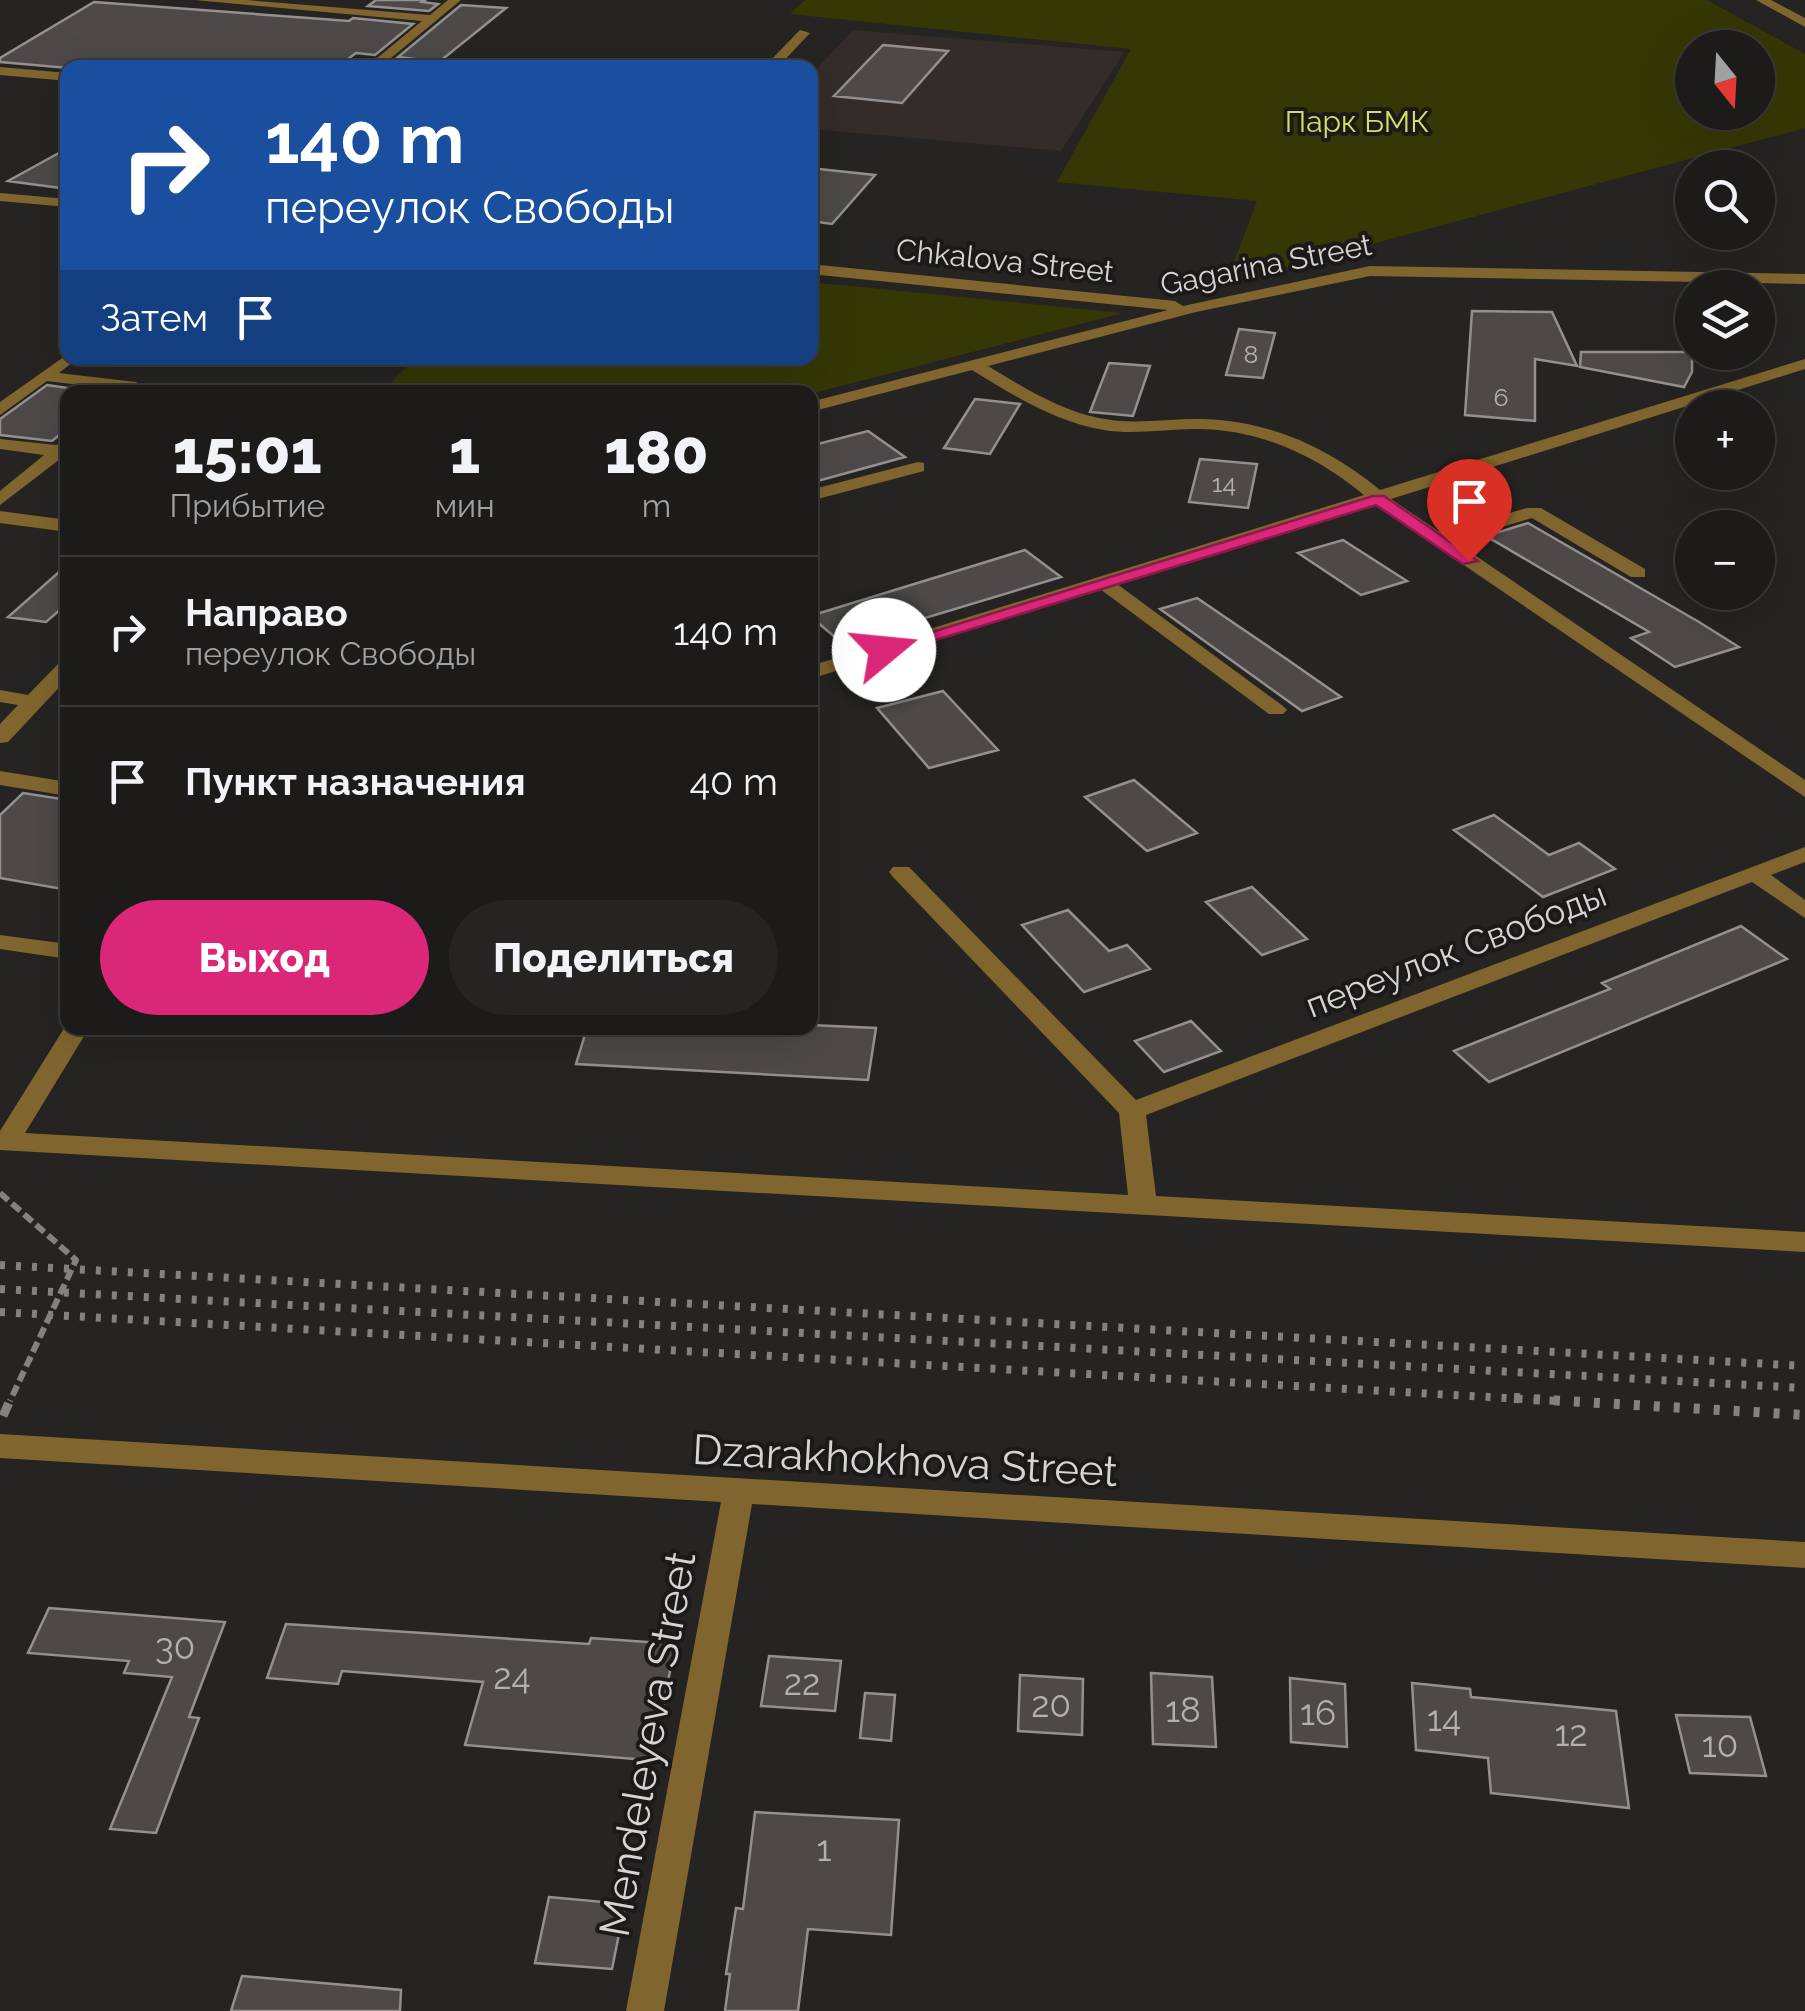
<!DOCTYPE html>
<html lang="ru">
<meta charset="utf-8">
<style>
:root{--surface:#1c1b1a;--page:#252423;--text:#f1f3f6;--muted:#a0a1a2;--line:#3a3939;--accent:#db2777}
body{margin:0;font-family:Raleway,sans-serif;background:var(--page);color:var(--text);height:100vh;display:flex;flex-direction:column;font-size:38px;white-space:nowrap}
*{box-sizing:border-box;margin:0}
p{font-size:32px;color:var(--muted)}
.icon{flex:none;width:55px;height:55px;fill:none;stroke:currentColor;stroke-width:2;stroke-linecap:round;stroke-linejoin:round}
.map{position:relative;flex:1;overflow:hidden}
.panel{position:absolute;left:60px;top:385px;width:758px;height:650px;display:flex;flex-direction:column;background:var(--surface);border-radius:20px;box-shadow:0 10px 40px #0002,0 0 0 2px var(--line)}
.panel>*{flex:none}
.guide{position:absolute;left:60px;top:60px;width:758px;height:305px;border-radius:20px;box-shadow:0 10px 40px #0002,0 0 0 2px var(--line);background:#1a4fa0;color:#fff;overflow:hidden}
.needle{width:65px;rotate:162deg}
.buttons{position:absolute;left:1675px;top:30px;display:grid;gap:20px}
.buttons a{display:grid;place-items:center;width:100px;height:100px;border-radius:50%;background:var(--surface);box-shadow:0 10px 40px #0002,0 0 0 2px var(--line);font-size:50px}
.pin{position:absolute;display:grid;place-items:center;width:85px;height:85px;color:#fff;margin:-102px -42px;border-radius:50% 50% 50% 0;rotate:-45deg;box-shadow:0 0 10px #0007}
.pin .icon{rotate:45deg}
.me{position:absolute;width:110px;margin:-55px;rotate:73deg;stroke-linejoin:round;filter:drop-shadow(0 0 8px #0008)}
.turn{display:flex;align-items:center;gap:35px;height:210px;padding:0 40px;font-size:45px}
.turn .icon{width:130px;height:130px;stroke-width:2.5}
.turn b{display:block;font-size:70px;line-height:85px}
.then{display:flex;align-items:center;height:95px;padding:0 40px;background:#0003;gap:20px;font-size:38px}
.eta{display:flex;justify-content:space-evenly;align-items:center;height:170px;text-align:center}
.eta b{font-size:60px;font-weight:800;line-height:70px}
.action{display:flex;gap:20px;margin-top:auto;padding:20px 40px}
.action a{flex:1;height:115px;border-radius:60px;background:var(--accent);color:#fff;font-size:40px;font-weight:800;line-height:115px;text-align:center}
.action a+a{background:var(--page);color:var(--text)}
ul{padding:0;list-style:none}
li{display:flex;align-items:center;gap:30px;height:150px;padding:0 40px;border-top:2px solid var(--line)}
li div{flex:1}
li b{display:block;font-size:38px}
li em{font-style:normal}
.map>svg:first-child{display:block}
.built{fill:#342c28}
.green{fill:#353805;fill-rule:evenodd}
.building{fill:#4c4948;stroke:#93908f;stroke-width:2.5}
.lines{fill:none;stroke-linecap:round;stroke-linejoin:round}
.path-far1{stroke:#838280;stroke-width:6;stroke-dasharray:11 5;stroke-linecap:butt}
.path{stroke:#838280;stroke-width:9;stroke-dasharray:14 6;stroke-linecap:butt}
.minor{fill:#80662e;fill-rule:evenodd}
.rail-far1{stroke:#838280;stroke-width:8;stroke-dasharray:5 11;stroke-linecap:butt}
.rail{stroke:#838280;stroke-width:10;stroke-dasharray:6 14;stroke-linecap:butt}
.route{fill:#db2777;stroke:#8e194d;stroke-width:2.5}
.labels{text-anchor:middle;stroke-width:8;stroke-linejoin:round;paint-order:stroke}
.far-number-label{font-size:25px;fill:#b3b1b0}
.far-park-label{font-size:30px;fill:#d4df61;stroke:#1c1a19}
.far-street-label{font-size:30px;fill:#d5d4d3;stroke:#1c1a19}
.street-label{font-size:35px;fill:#d5d4d3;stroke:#1c1a19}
.near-number-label{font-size:35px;fill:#b3b1b0}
.near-street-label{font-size:42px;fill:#d5d4d3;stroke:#1c1a19}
</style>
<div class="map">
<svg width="1805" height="2011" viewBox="0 0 1805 2011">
<rect width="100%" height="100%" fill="#262422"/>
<path class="built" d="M853,30L1124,52L1061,151L810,129V76Z"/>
<path class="green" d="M805,0H1707L1805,54V128L1226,283L1257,201L1057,182L1131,49L790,14ZM1692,48H1758V112H1692Z
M810,282L1123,313L810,394L381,392L416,358H810Z"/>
<path class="building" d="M376,0H425L422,2L438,4L429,11L368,6Z
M94,2L349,21L353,18L413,24L375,55L356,53L337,67L285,63L279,68H68L0,62V58Z
M461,5L506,8L439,62L398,57Z
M883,45L948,51L902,103L834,96Z
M68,148V189L8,181Z
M810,168L875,175L832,224L810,221Z
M1472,311L1552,312L1577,366L1535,359V421L1465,415Z
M1239,329L1275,333L1263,378L1226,375Z
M1581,352H1692V372L1684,387L1580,367Z
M1109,363L1150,366L1133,416L1090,412Z
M47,385L68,388V428L52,441L0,435V419Z
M975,399L1020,404L990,454L944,448Z
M868,431L905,457L810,483V446Z
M1200,459L1257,464L1248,508L1189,502Z
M1482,497L1505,510L1464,522L1442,510Z
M1528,523L1699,622L1739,647L1675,667L1631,638L1649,632L1486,536Z
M1343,540L1407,581L1361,595L1298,553Z
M1025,550L1061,577L842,643L810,616Z
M68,564V603L46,622L8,617Z
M1197,598L1288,660L1341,697L1302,711L1160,609Z
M943,691L998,750L929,768L877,708Z
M1134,780L1197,833L1147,851L1085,797Z
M23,793L68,800V890L0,878V815Z
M1494,815L1549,855L1579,843L1615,869L1543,897L1454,830Z
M1252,887L1307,939L1262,955L1206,902Z
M1068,910L1109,951L1127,945L1150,969L1084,992L1022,925Z
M1741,926L1787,959L1489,1082L1454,1051L1610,989L1602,983Z
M1191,1021L1221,1051L1164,1072L1135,1041Z
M810,1025L876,1028L868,1080L576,1064L587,1028Z
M49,1608L225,1622L189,1717L199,1718L156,1833L110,1829L172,1677L124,1673L129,1661L28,1653Z
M286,1624L589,1644L591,1638L675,1644L664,1704L657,1703L646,1760L465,1745L483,1682L342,1671L338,1684L267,1678Z
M769,1656L841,1661L835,1711L761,1706Z
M1151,1673L1212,1677L1216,1747L1153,1744Z
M1020,1675L1083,1679L1082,1735L1018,1731Z
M1290,1678L1345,1684L1347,1747L1291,1742Z
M1412,1683L1470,1689L1471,1697L1616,1711L1629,1808L1491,1793L1488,1758L1416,1750Z
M865,1693L895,1695L891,1741L860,1738Z
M1676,1715L1750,1717L1766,1776L1690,1773Z
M755,1812L899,1820L891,1935L808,1929L798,2011H725L730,1974H726L736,1908L743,1909Z
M549,1897L625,1904L612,1969L535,1963Z
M242,1976L401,1990L400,2011H231Z"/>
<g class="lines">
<path class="path-far1" d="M0,1193L76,1260L10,1401"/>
<path class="path" d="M3,1416L11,1398"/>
<path class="minor" d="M195,0H246L430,15L448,0H461L379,68H365L422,21Z
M1756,0H1771L1805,18V27Z
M800,30L810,33L777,68H763Z
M0,67L68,73V81L0,75Z
M0,193L68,199V207L0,201Z
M810,264L1175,301L1183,306L1370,266L1805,274V284L1370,276L1196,312L988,366C1023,387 1059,410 1099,418C1131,425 1165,419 1198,419C1266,419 1328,447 1380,490L1805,359V369L1391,499L1441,533L1527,508H1541L1645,569V577H1631L1532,518L1454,541L1805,780V797L1374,504L1117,584L1283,706L1287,710L1283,714H1269L1100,589L810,679V666L1364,495C1316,455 1259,429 1196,429C1165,429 1134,435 1104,430C1055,422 1013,395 972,370L810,412V402L1168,310L810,274Z
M68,354V358H78L59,373L136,382L144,387L139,392L47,381L0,415V402Z
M0,439L56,445L68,439V453L0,505V491L44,455L0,449Z
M918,462L924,463V471L810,501V490Z
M0,511L68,520V532L0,523Z
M68,659V678L8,742L0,743V724L18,705L0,702V690L28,695L61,661Z
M0,771L68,782V796L0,785Z
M1805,847V862L1771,875L1805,900V918L1752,882L1146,1115L1156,1196L1805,1232V1252L0,1150V1131L68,1022V1028H89L25,1133L1128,1195L1119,1113L893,877L889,872L893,867H909L1136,1100Z
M0,935L68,944V959L0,949Z
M0,1434L1805,1542V1568L752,1504L664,2011H626L721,1502L0,1458Z"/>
<path class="rail-far1" d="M0,1265L1805,1366
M0,1289L1805,1388
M0,1312L1558,1401"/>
<path class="rail" d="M1514,1398L1805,1415"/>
</g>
<path class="route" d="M1373,496H1384L1478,561L1463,564L1376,505L890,654H877L874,650Z"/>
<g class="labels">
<g class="far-number-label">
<text x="1251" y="363">8</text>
<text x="1501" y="406">6</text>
<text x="1224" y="492">14</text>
</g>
<g class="far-park-label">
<text x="1357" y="132">Парк БМК</text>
</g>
<g class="far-street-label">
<text transform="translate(1005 261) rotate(6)" y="10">Chkalova Street</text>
<text transform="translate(1266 265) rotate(-11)" y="10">Gagarina Street</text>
</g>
<g class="street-label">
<text transform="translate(1456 950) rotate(-21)" y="12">переулок Свободы</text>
</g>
<g class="near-number-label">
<text x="175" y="1659">30</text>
<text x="512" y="1689">24</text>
<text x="802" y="1695">22</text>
<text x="1051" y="1717">20</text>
<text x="1183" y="1722">18</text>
<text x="1318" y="1725">16</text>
<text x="1444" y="1731">14</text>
<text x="1571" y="1746">12</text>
<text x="1720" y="1757">10</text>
<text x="824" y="1861">1</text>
</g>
<g class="near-street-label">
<text transform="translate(905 1460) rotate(3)" y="15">Dzarakhokhova Street</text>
<text transform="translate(647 1744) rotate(-80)" y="15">Mendeleyeva Street</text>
</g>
</g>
</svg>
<div class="buttons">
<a><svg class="needle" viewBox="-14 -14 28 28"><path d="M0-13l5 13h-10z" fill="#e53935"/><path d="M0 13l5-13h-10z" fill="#a0a1a2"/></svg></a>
<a><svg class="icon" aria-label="search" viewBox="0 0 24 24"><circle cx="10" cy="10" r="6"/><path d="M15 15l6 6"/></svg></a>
<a><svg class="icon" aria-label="layers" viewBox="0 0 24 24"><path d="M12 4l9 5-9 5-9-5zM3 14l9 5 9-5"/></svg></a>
<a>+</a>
<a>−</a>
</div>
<div class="pin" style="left:1469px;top:561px;background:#d93025"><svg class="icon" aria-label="arrive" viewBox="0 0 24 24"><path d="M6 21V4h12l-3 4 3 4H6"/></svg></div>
<svg class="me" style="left:884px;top:650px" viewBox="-20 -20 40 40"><circle r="19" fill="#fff"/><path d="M0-13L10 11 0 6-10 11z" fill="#db2777"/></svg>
<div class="guide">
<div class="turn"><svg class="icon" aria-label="right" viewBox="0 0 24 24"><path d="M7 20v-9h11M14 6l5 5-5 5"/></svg><div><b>140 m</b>переулок Свободы</div></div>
<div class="then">Затем<svg class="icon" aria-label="arrive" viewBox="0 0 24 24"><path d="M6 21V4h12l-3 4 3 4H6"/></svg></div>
</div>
<section class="panel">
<div class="eta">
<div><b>15:01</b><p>Прибытие</p></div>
<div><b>1</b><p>мин</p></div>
<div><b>180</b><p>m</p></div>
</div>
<ul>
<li><svg class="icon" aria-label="right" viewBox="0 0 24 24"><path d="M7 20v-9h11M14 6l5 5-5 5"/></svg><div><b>Направо</b><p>переулок Свободы</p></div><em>140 m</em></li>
<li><svg class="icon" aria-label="arrive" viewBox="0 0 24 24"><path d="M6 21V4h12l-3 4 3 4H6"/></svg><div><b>Пункт назначения</b></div><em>40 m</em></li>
</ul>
<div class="action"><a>Выход</a><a>Поделиться</a></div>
</section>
</div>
